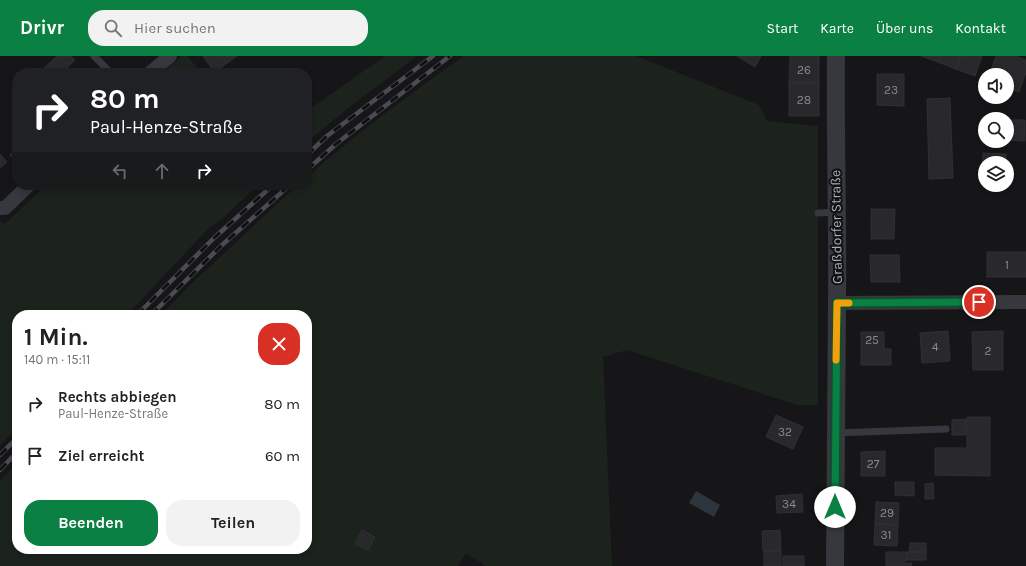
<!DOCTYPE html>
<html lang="de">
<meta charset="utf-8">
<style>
:root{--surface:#fff;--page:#f2f2f2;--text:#222;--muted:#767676;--accent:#0b8043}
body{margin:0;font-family:Karla,sans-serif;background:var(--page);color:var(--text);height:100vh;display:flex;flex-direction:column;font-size:15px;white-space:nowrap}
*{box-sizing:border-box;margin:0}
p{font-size:13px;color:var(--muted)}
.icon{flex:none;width:22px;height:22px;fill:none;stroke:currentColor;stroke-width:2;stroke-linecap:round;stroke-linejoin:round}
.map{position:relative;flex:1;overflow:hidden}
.panel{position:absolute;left:12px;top:254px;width:300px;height:244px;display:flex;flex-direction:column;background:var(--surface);border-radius:16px;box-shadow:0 2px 6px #0003}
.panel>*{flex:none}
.hud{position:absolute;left:12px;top:12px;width:300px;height:122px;border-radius:16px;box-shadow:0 2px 6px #0003;background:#202124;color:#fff;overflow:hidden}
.controls{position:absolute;left:978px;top:12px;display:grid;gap:8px}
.controls a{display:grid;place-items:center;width:36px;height:36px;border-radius:50%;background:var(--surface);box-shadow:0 2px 6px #0003;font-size:20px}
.pin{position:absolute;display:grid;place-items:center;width:34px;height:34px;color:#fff;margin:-17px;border:2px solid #fff;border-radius:50%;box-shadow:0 1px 4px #0007}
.me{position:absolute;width:44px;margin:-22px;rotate:0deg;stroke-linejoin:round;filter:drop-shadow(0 0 3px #0008)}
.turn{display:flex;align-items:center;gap:14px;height:84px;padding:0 12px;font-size:18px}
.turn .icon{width:52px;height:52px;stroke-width:2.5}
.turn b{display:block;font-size:28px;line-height:34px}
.lanes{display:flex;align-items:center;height:38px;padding:0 12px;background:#0003;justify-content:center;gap:20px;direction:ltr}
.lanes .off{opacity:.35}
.round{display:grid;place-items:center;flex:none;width:42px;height:42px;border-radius:16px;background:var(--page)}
.headline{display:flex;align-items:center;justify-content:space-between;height:68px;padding:0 12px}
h1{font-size:24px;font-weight:700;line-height:30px}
.action{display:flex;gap:8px;margin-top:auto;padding:8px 12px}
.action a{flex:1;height:46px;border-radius:16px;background:var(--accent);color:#fff;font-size:16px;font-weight:700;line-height:46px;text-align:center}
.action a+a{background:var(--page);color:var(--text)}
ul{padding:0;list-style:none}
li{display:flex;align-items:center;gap:12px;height:52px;padding:0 12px}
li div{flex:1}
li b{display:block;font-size:15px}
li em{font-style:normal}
header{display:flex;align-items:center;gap:24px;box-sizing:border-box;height:56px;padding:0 20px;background:var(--accent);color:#fff}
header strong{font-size:19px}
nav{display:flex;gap:22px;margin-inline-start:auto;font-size:14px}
.search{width:280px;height:36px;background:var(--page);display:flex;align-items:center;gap:10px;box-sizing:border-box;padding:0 14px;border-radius:16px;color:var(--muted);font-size:15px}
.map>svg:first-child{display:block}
.green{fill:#1c231d}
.water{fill:#2c353c}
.building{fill:#29292c;stroke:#303034}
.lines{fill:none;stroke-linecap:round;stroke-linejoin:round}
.service{stroke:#37383d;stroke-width:7}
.minor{stroke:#37383d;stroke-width:14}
.tertiary{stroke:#37383d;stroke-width:18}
.rail-casing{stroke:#4a4c52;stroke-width:4.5}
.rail{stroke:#111113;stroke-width:3;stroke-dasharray:9;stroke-linecap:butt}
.route-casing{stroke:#07532c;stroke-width:10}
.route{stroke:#0b8043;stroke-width:7}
.slow{stroke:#f59e0b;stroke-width:7}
.labels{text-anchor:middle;stroke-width:4;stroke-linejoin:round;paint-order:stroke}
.number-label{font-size:12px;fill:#888b94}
.street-label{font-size:14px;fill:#a8adb8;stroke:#111113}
</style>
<header>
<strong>Drivr</strong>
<div class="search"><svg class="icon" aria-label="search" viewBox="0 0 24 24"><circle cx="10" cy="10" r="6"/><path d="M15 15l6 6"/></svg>Hier suchen</div>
<nav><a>Start</a><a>Karte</a><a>Über uns</a><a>Kontakt</a></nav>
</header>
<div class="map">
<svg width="1026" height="510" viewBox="0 0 1026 510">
<rect width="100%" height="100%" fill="#161618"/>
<path class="green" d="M181,0H187L202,17H163Z
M385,0H417L348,52L307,86V55Z
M464,0H636L759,49L767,65L818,70V349H797L627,294L603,301L612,510H486L466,497L458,510H0V425L17,407V493H307V259H161L190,229L289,137L298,129H307V121C357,77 410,38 464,0Z
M46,129H258L226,159L205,176L127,259H17V372L0,389V165L5,168Z"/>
<path class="water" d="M696,435L720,449L714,461L689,447Z"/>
<path class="building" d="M57,0H71L75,4L62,17H45L42,14Z
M203,0H222L227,7L215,17Z
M222,0H237L227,7Z
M737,0H761L755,11Z
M790,0H819V27H789Z
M921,0H940L938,6Z
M940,0H961L956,13L938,6Z
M961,0H982L975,20L956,13Z
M996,0H1015L1026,4V16L1019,36L1007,32V19H989Z
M29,12L34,17H24Z
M877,18H904V50L877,49Z
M789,27H819V60H789Z
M950,42L953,122L929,123L927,43Z
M1007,64H1025V85L1007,84Z
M17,92V107L10,99Z
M983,97L1006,98V107H985V122H982Z
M0,98L7,106L0,112Z
M871,153H895L894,183H871Z
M987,196H1026V221H987Z
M870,199H899L900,226H871Z
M948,275L950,305L922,307L920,277Z
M1003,275V314H973L972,276Z
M861,276H884V293H891V309H861Z
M776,359L803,371L793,393L766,381Z
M967,361H990V420L935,419V392H967Z
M966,363V379H952V364Z
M885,395V420H861V396Z
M895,426H914V440L895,439Z
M933,427L934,443H925V428Z
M802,438L803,456L777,457L776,440Z
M876,446L899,447L898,469L875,468Z
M875,468L898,469L897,490L874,489Z
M362,474L375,481L368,494L355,488Z
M780,474L781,494L763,495L762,475Z
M910,487H926V496H909Z
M764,495H781V510H764Z
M886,496H907L906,505H902V510H886Z
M907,496H926V504H907Z
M783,500H804V510H783Z
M903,507H912L911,510H903Z"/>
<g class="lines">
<path class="service" d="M94,0L111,17
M818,157L836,156
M835,377L946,373"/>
<path class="minor" d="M150,17L170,0
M0,152H5L29,129
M837,247L1026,246"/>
<path class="tertiary" d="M835,510C835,422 837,335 837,247C838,165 835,83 836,0"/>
<defs>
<path id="rail" d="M307,99L327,80L433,0
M307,114L336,88L450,0
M137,259L214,182L273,129
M151,259L222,189L290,129
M0,399L17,382
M0,414L17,396"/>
</defs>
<use href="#rail" class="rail-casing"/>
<use href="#rail" class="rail"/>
</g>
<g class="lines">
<defs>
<path id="route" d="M835,451L837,247L979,246"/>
</defs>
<use href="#route" class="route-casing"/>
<use href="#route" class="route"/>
<path class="slow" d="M836,304L837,247H849"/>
</g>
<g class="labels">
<g class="number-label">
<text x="804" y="18">26</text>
<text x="891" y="38">23</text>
<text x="804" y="48">28</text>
<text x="1007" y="213">1</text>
<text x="872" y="288">25</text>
<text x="935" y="295">4</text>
<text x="988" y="299">2</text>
<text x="785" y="380">32</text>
<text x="873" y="412">27</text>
<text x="789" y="452">34</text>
<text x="887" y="461">29</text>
<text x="886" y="483">31</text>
</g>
<g class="street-label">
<text transform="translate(836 171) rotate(-91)" y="5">Graßdorfer Straße</text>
</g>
</g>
</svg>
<div class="controls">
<a><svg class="icon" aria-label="sound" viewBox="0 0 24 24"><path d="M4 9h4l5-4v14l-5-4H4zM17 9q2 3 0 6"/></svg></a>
<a><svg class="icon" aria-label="search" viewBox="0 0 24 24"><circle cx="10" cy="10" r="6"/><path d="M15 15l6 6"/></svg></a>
<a><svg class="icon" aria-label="layers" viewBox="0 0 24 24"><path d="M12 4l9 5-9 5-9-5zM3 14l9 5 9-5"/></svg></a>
</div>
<div class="pin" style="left:979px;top:246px;background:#d93025"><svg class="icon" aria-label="arrive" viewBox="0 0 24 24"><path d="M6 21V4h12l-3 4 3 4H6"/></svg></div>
<svg class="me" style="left:835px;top:451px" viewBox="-20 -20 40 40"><circle r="19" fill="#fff"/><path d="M0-13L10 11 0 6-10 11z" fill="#0b8043"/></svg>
<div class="hud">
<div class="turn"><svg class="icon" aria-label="right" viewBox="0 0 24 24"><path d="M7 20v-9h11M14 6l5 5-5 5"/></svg><div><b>80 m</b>Paul-Henze-Straße</div></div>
<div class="lanes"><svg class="icon off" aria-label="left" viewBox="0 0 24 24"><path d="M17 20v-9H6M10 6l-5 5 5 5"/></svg><svg class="icon off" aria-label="ahead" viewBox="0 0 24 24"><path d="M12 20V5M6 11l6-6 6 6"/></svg><svg class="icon" aria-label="right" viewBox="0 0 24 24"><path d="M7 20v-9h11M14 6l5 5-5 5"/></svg></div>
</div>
<section class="panel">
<div class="headline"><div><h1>1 Min.</h1><p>140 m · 15:11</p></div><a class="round" style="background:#d93025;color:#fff"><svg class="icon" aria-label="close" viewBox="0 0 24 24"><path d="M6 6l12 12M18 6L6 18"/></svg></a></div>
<ul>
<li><svg class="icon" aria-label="right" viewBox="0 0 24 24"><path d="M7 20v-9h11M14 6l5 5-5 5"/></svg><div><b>Rechts abbiegen</b><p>Paul-Henze-Straße</p></div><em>80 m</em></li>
<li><svg class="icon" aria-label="arrive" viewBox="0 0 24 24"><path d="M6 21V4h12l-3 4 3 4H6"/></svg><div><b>Ziel erreicht</b></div><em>60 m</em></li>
</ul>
<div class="action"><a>Beenden</a><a>Teilen</a></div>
</section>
</div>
